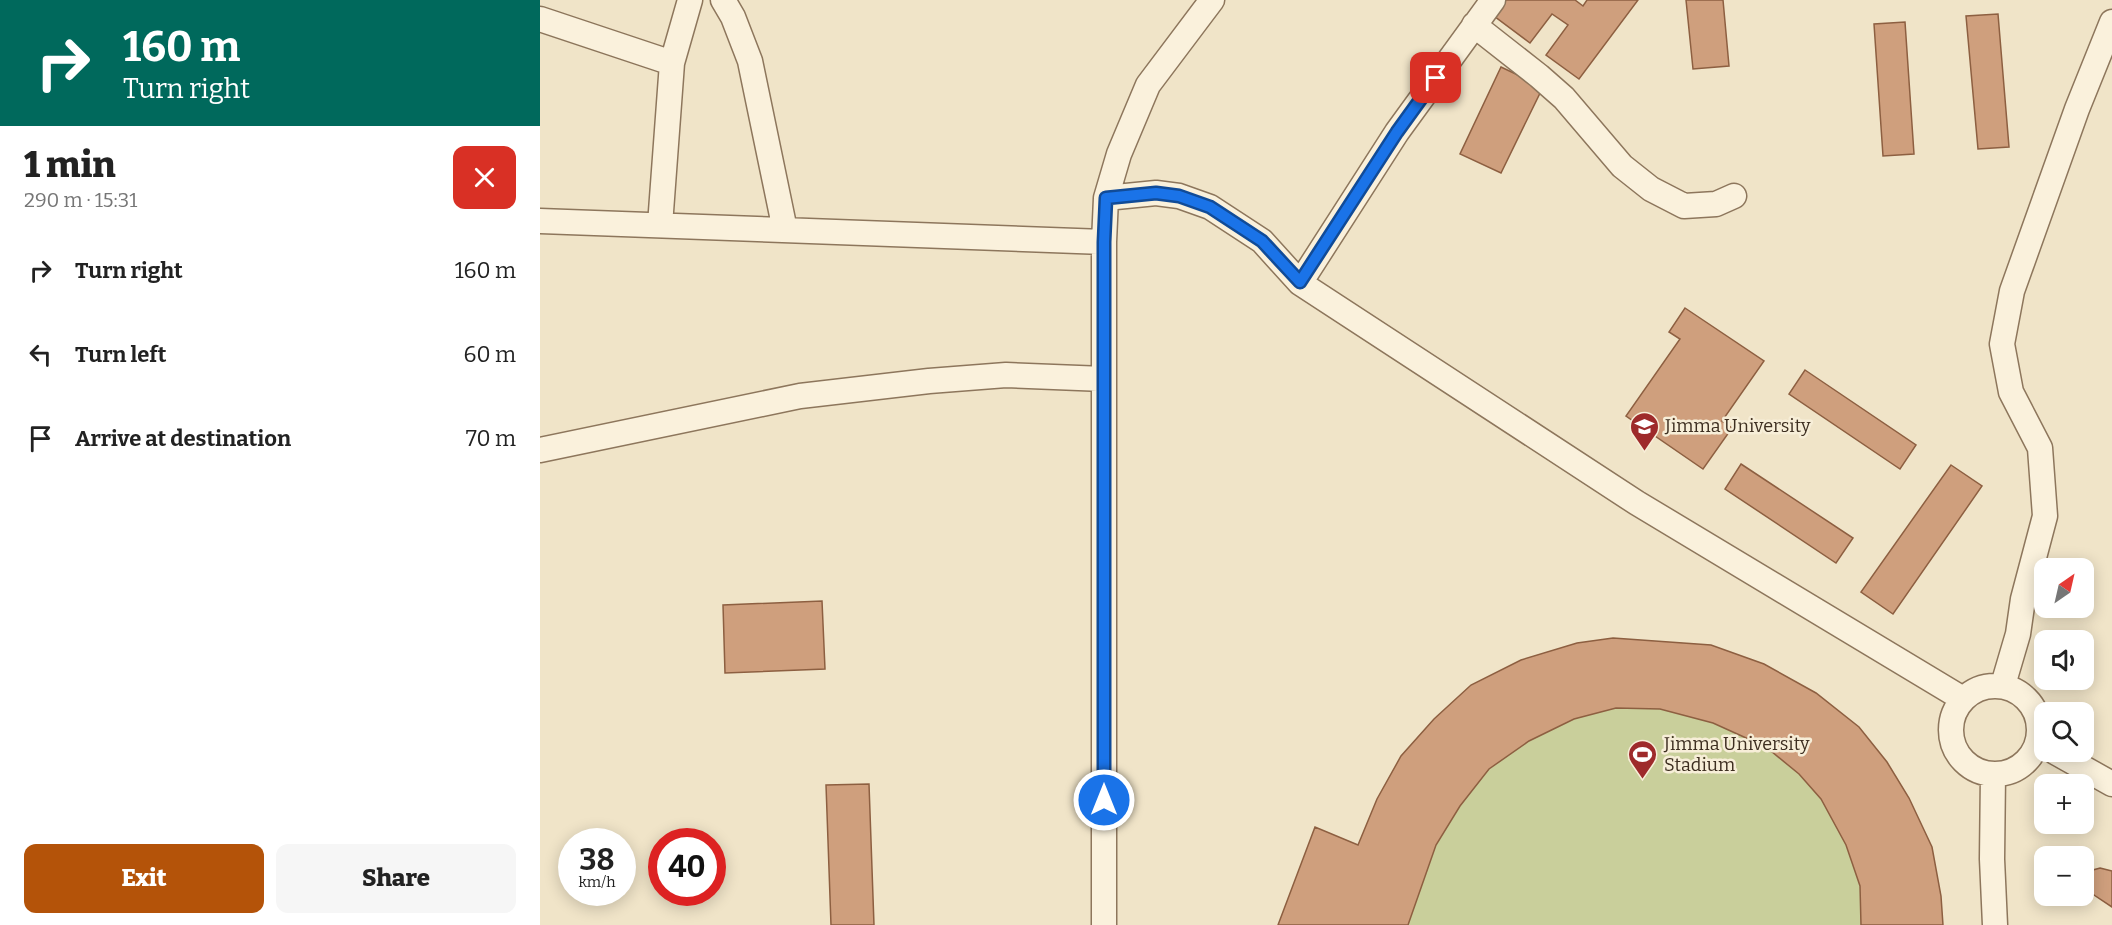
<!DOCTYPE html>
<meta charset="utf-8">
<style>
:root{--surface:#fff;--page:#f6f6f6;--text:#222;--muted:#767676;--accent:#b45309}
body{margin:0;font-family:Bitter,serif;background:var(--page);color:var(--text);height:100vh;display:flex;flex-direction:column;font-size:22px;white-space:nowrap}
*{box-sizing:border-box;margin:0}
p{font-size:20px;color:var(--muted)}
.icon{flex:none;width:33px;height:33px;fill:none;stroke:currentColor;stroke-width:2;stroke-linecap:round;stroke-linejoin:round}
.map{position:relative;flex:1;overflow:hidden}
.drawer{display:flex;flex-direction:column;background:var(--surface);width:540px}
.drawer>*{flex:none}
.hud{background:#00695c;color:#fff;overflow:hidden}
.needle{width:39px;rotate:34deg}
.fabs{position:absolute;left:1494px;top:558px;display:grid;gap:12px}
.fabs a{display:grid;place-items:center;width:60px;height:60px;border-radius:12px;background:var(--surface);box-shadow:0 3px 15px #0003;font-size:30px}
.speed{position:absolute;left:18px;top:828px;display:flex;gap:12px;font-size:30px;font-weight:700;text-align:center}
.speed>*{display:grid;place-content:center;width:78px;height:78px;border-radius:50%;background:var(--surface);box-shadow:0 3px 15px #0003;line-height:1}
.speed small{font-size:15px;font-weight:400}
.speed .limit{border:9px solid #d22;background:#fff;color:#111}
.pin{position:absolute;display:grid;place-items:center;width:51px;height:51px;color:#fff;margin:-26px;border-radius:12px;box-shadow:0 3px 9px #0006}
.me{position:absolute;width:66px;margin:-33px;rotate:0deg;stroke-linejoin:round;filter:drop-shadow(0 0 4px #0008)}
.turn{display:flex;align-items:center;gap:21px;height:126px;padding:0 24px;font-size:27px}
.turn .icon{width:78px;height:78px;stroke-width:2.5}
.turn b{display:block;font-size:42px;line-height:51px}
.round{display:grid;place-items:center;flex:none;width:63px;height:63px;border-radius:12px;background:var(--page)}
.summary{display:flex;align-items:center;justify-content:space-between;height:102px;padding:0 24px}
h1{font-size:36px;font-weight:800;line-height:45px}
.action{display:flex;gap:12px;margin-top:auto;padding:12px 24px}
.action a{flex:1;height:69px;border-radius:12px;background:var(--accent);color:#fff;font-size:24px;font-weight:800;line-height:69px;text-align:center}
.action a+a{background:var(--page);color:var(--text)}
ul{padding:0;list-style:none}
li{display:flex;align-items:center;gap:18px;height:84px;padding:0 24px}
li div{flex:1}
li b{display:block;font-size:22px}
li em{font-style:normal}
main{display:flex;flex:1;min-height:0}
.map>svg:first-child{display:block}
.green{fill:#c9cf9b}
.building{fill:#cf9f7d;stroke:#8d5f41;stroke-width:1.5}
.lines{fill:none;stroke-linecap:round;stroke-linejoin:round}
.minor-casing{stroke:#8d765c;stroke-width:27}
.minor{stroke:#faf1dc;stroke-width:24}
.route-casing{stroke:#114b97;stroke-width:15}
.route{stroke:#1a73e8;stroke-width:10}
.labels{text-anchor:middle;stroke-width:5;stroke-linejoin:round;paint-order:stroke}
.poi-label{font-size:18px;fill:#3d2e20;stroke:#f7eed8;text-anchor:start}
</style>
<main>
<section class="drawer">
<div class="hud">
<div class="turn"><svg class="icon" aria-label="right" viewBox="0 0 24 24"><path d="M7 20v-9h11M14 6l5 5-5 5"/></svg><div><b>160 m</b>Turn right</div></div>
</div>
<div class="summary"><div><h1>1 min</h1><p>290 m · 15:31</p></div><a class="round" style="background:#d93025;color:#fff"><svg class="icon" aria-label="close" viewBox="0 0 24 24"><path d="M6 6l12 12M18 6L6 18"/></svg></a></div>
<ul>
<li><svg class="icon" aria-label="right" viewBox="0 0 24 24"><path d="M7 20v-9h11M14 6l5 5-5 5"/></svg><div><b>Turn right</b></div><em>160 m</em></li>
<li><svg class="icon" aria-label="left" viewBox="0 0 24 24"><path d="M17 20v-9H6M10 6l-5 5 5 5"/></svg><div><b>Turn left</b></div><em>60 m</em></li>
<li><svg class="icon" aria-label="arrive" viewBox="0 0 24 24"><path d="M6 21V4h12l-3 4 3 4H6"/></svg><div><b>Arrive at destination</b></div><em>70 m</em></li>
</ul>
<div class="action"><a>Exit</a><a>Share</a></div>
</section>
<div class="map">
<svg width="1572" height="925" viewBox="0 0 1572 925">
<rect width="100%" height="100%" fill="#f0e4c8"/>
<path class="green" d="M1073,638L1171,645L1276,693L1319,727L1347,762L1369,798L1392,847L1403,925H738L775,827L818,845L837,799L861,756L894,719L931,685L981,660L1037,643Z"/>
<path class="building" d="M966,0H1035L1043,6L1047,0H1098L1039,79L1006,55L1028,25L1012,14L990,43L954,16Z
M1146,0H1183L1189,66L1153,69Z
M1458,14L1469,147L1438,149L1426,16Z
M1365,22L1374,154L1343,156L1334,24Z
M961,67L1003,87L961,173L920,154Z
M1145,308L1224,361L1182,421L1192,428L1163,469L1086,416L1140,339L1129,332Z
M1265,370L1376,445L1360,469L1249,394Z
M1201,464L1313,538L1296,563L1185,489Z
M1411,465L1442,486L1353,614L1321,592Z
M282,601L285,669L185,673L183,605Z
M1073,638L1171,645L1224,664L1276,693L1319,727L1347,762L1369,798L1392,847L1401,896L1403,925H1321L1320,886L1306,845L1281,799L1259,774L1226,747L1173,723L1120,709L1076,708L1034,719L989,741L949,769L920,806L896,845L868,925H738L775,827L818,845L837,799L861,756L894,719L931,685L981,660L1037,643Z
M329,784L334,925H291L286,785Z
M1560,868L1572,871V907L1554,895L1549,889V877L1553,870Z"/>
<g class="lines">
<defs>
<path id="minor" d="M183,0L193,17L210,61L245,230
M0,19L132,63
M934,25L999,76L1024,98L1082,166L1111,189L1144,206L1176,204L1194,196
M566,198L616,193L639,196L670,207L722,241L760,283L1097,503L1423,699
M0,221L564,242
M120,225L132,63L150,0
M760,283L857,132L953,0
M0,450L260,396L389,381L466,375L564,379
M1463,685L1478,634L1483,599L1505,516L1500,448L1471,392L1462,344L1472,291L1537,109L1572,22
M1411 730a44 44 0 1 1 88 0a44 44 0 1 1-88 0Z
M1515,752L1572,784
M1453,774L1452,859L1455,925
M564,925V242L566,198L579,154L608,85L672,0"/>
</defs>
<use href="#minor" class="minor-casing"/>
<use href="#minor" class="minor"/>
</g>
<g class="lines">
<defs>
<path id="route" d="M564,800V242L566,198L616,193L639,196L670,207L722,241L760,282L857,132L896,78"/>
</defs>
<use href="#route" class="route-casing"/>
<use href="#route" class="route"/>
</g>
<defs>
<symbol id="university-pin" viewBox="-11 -11 22 30"><path d="M0 17L-7.5 6A9.5 9.5 0 1 1 7.5 6Z" fill="#9e2a2b" stroke="#f7eed8"/><path d="M0-5L7-2L0 1L-7-2ZM-4 1L0 2.5L4 1V4Q0 6-4 4Z" fill="#fff"/></symbol>
<symbol id="stadium-pin" viewBox="-11 -11 22 30"><path d="M0 17L-7.5 6A9.5 9.5 0 1 1 7.5 6Z" fill="#9e2a2b" stroke="#f7eed8"/><path d="M0-5a6.5 5 0 1 0 0 10a6.5 5 0 1 0 0-10ZM-3.5-1.8h7v3.6h-7Z" fill="#fff"/></symbol>
</defs>
<g fill-rule="evenodd">
<use href="#university-pin" x="1088" y="410" width="33" height="45"/>
<use href="#stadium-pin" x="1086" y="738" width="33" height="45"/>
</g>
<g class="labels">
<g class="poi-label">
<text x="1125" y="432">Jimma University</text>
<text x="1124" y="750">Jimma University<tspan x="1124" dy="21">Stadium</tspan></text>
</g>
</g>
</svg>
<div class="fabs">
<a><svg class="needle" viewBox="-14 -14 28 28"><path d="M0-13l5 13h-10z" fill="#e53935"/><path d="M0 13l5-13h-10z" fill="#767676"/></svg></a>
<a><svg class="icon" aria-label="sound" viewBox="0 0 24 24"><path d="M4 9h4l5-4v14l-5-4H4zM17 9q2 3 0 6"/></svg></a>
<a><svg class="icon" aria-label="search" viewBox="0 0 24 24"><circle cx="10" cy="10" r="6"/><path d="M15 15l6 6"/></svg></a>
<a>+</a>
<a>−</a>
</div>
<div class="speed"><div>38<small>km/h</small></div><div class="limit">40</div></div>
<div class="pin" style="left:896px;top:78px;background:#d93025"><svg class="icon" aria-label="arrive" viewBox="0 0 24 24"><path d="M6 21V4h12l-3 4 3 4H6"/></svg></div>
<svg class="me" style="left:564px;top:800px" viewBox="-20 -20 40 40"><circle r="17" fill="#1a73e8" stroke="#fff" stroke-width="3"/><path d="M0-11L8 9 0 5-8 9z" fill="#fff"/></svg>
</div>
</main>
